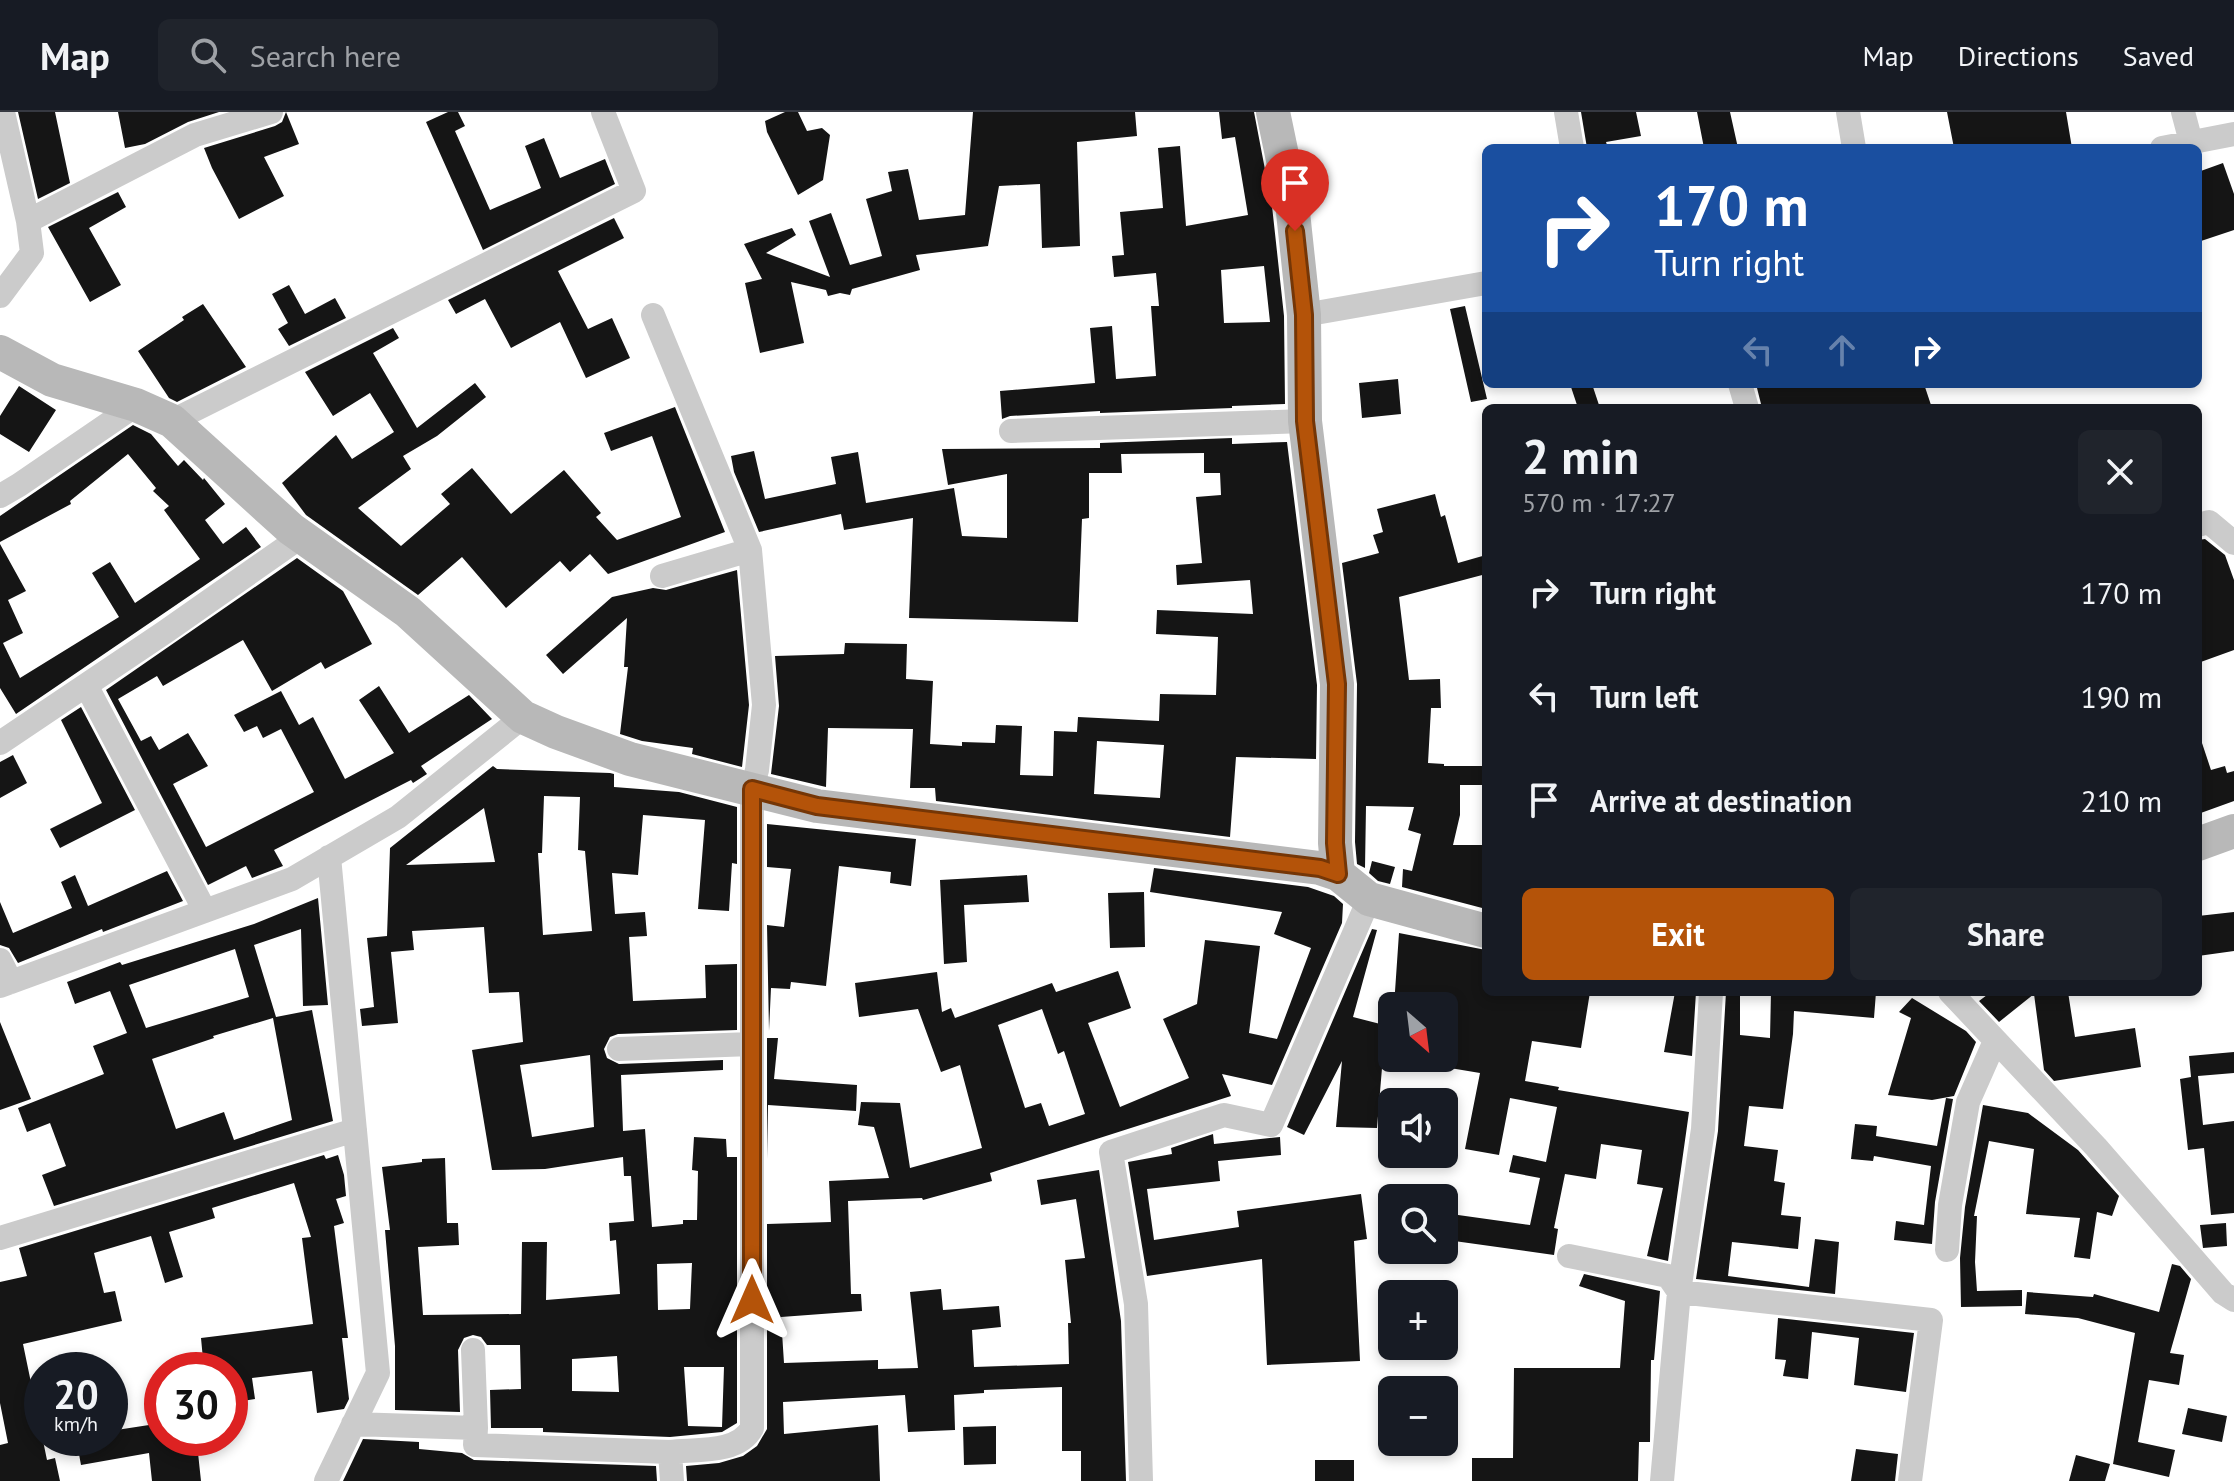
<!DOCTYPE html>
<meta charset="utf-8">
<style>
:root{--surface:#171b24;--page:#20242c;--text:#f1f3f6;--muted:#9ea1a6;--line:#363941;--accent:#b45309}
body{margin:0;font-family:"PT Sans",sans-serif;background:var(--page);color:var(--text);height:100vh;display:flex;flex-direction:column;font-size:30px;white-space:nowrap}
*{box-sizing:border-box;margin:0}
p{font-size:26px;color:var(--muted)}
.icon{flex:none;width:44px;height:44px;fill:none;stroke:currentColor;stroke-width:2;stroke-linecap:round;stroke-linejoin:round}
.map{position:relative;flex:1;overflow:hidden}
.side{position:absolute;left:1482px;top:292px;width:720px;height:592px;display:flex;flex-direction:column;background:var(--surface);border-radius:12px;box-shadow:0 4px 12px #0003}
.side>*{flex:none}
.top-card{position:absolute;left:1482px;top:32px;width:720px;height:244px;border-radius:12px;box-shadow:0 4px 12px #0003;background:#1a4fa0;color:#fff;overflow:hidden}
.needle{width:52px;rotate:152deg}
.fabs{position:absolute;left:1378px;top:880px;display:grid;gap:16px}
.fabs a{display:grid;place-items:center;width:80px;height:80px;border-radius:12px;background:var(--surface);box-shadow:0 4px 12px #0003;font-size:40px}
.speed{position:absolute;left:24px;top:1240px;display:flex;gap:16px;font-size:40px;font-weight:700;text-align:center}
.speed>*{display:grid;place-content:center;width:104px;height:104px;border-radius:50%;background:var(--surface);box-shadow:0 4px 12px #0003;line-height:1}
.speed small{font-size:20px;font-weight:400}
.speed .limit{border:12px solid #d22;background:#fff;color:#111}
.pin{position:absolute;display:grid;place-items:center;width:68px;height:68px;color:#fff;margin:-82px -34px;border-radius:50% 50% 50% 0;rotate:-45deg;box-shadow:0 0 8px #0007}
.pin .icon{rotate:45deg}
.me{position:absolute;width:88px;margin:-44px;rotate:0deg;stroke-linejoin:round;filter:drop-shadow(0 0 6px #0008)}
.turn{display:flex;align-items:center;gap:28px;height:168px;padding:0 40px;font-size:36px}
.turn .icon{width:104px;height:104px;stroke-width:2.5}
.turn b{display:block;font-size:56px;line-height:68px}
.lanes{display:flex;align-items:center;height:76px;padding:0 40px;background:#0003;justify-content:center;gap:40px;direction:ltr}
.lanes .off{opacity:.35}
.round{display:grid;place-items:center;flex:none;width:84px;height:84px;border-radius:12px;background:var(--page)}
.summary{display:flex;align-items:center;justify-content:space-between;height:136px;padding:0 40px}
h1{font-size:48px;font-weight:600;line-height:60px}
.action{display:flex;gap:16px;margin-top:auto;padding:16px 40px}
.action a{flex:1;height:92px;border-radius:12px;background:var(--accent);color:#fff;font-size:32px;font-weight:600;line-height:92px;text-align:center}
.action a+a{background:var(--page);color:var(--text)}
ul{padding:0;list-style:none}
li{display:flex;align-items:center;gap:24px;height:104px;padding:0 40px}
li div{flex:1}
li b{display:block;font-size:30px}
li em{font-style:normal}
header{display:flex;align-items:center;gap:48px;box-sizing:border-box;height:112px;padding:0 40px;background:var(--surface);border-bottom:2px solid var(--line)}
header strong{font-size:38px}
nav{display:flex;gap:44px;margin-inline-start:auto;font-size:28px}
.search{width:560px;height:72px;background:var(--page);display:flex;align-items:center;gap:20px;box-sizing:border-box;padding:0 28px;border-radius:12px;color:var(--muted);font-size:30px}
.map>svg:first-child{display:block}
.building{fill:#151515;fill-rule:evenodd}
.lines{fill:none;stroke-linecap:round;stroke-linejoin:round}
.street{stroke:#cbcbcb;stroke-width:24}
.secondary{stroke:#b8b8b8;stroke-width:34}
.route-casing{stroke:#753606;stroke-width:20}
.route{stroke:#b45309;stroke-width:14}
</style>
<header>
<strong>Map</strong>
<div class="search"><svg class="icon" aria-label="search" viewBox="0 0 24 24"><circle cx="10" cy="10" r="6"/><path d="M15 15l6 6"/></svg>Search here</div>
<nav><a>Map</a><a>Directions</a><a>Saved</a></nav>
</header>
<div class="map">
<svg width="2234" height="1369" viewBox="0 0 2234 1369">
<rect width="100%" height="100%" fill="#fff"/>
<path class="building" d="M18,0H55L70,71L38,87Z
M118,0H219L188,10L145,32L125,36Z
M286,0L299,32L264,45L284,84L239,107L212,56L204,36L275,14L282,10Z
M448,0H458L465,14L455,19L490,98L541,76L525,34L544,26L560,66L605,47L615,72L483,138L426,10Z
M785,0H798L807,19L822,16L830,23L823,68L798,83L767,20L765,9Z
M973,0H1135L1137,24L1077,30L1080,134L1042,136L1040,72L999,74L988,134L916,143L920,158L852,177L850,183L840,181L828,184L826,178L791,170L804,231L760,241L745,171L762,167L744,132L792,116L796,123L766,141L830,165L809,109L831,101L850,153L882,144L866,87L892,79L888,60L908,57L919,108L965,103Z
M1219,0H1254L1272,94L1284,204L1285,292L1232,294V296L1100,301V299L1010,304L1002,307L1000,279L1095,271L1090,216L1112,214L1116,267L1156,264L1151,194H1159L1156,161L1114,165L1112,144L1124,143L1120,100L1163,96L1158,36L1180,34L1186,114L1248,103L1235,25L1222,27ZM1264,154L1270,210L1224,211L1221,158Z
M1581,0H1636L1641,24L1606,30L1608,36H1587Z
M1697,0H1730L1738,36H1704Z
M1947,0H2066L2072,36H1954Z
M2223,51L2234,82V118L2198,130V60Z
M118,80L126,95L89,116L121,173L90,190L48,115Z
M614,106L624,126L558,159L588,217L612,206L630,246L586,266L560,210L511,236L485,187L456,202L448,188Z
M289,173L305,202L335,186L346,206L289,234L278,217L288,211L272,182Z
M203,192L246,255L177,290L169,286L138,239L184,208L182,205Z
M1465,194L1487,287L1471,290L1450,197Z
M393,216L399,226L373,241L417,316L475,271L486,285L437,324L403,344L411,357L358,396L401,434L450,392L441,382L472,356L511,402L564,358L601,401L596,405L617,428L681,405L652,324L611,339L604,321L675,295L725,420L608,462L590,442L570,460L560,449L506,496L462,445L418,483L306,403L282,371L336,323L352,347L394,320L370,281L333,304L305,260Z
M1398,267L1401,302L1362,306L1359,271Z
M1570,272H1592L1600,296H1578Z
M1769,272H1924L1932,296H1762L1757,276Z
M19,274L56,298L29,340L0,322V304Z
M133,313L151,322L178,354L184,348L203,368L204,366L225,392L205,408L223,432L246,415L261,435L16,602L0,576V432L26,479L8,488L23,521L3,531L20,566L119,505L92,461L110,450L135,491L200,447L164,398L169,394L153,379L156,376L128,342L70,389L71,392L0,430V404Z
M1232,326V332L1287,330L1317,573L1316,647L1236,645L1230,725L936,689L935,676H910L913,617L828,616L826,675L771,662L779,594L775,544L844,542L845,531L907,532L906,567L933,569L930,632L962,634V630L995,631L996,613L1022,614L1020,663L1053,664L1054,619L1077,620L1078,605L1159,609L1160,582L1216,583L1218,525L1156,522L1157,498L1253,502L1250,468L1177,473L1176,453L1202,451L1196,385L1221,383L1220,361H1204V341L1121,342L1122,361H1089V406L1082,407L1078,510L909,506L913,406L844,418L841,402L759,420L734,360L731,344L754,339L765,387L836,372L831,345L858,340L866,391L954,376L962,424L1007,426V362L948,373L942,337L1100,336V331ZM1097,629L1164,633L1160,686L1094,682Z
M1435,382L1441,405L1445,403L1458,451L1486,443V462L1399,485L1409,568L1440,567L1441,596H1431L1428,651L1444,652V654H1486V673H1460V703L1453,733H1486V797L1402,775L1403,757L1412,759L1421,722L1408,718L1414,695L1366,694L1365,756L1357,752L1355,730L1357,572L1342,451L1379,441L1373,423L1383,420L1377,397Z
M2205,427L2225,443L2234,468V538L2198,551V428Z
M297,446L343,479L372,532L325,557L321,550L272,579L243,528L163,574L157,564L118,587L141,629L151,624L159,638L188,621L208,654L173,672L206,735L314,680L281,617L263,626L257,614L244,620L234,603L281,579L299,613L313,605L345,667L394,641L359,588L379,574L409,621L469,583L492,607L421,654L427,662L413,671L411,668L274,738L283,754L252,766L246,754L208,773L106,578Z
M737,458L749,593L742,655L692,642L693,636L642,629L620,622L628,555H624L627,506L563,562L546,543L612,485L653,476L666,478Z
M81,595L135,698L60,736L50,717L102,691L61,608Z
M2201,628L2211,658L2225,654L2227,661L2234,659V689L2198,702V629Z
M13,643L27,671L0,686V650Z
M493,654L497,657L610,661L614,662V675L679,680L737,695V752L732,751L729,799L698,797L705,708L643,703L638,763L612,761L615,802L645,800L647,824L629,825L633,889L706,886L705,853L737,852V918L618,922L610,925L604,937L607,946L619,952L723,948V958L621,963L623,1019L645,1017L652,1115L683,1112V1108H697L698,1059L692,1058L694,1025L726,1027L727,1045H737V1311L722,1320L670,1325L543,1320V1316H491L490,1278L521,1277L520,1233H487L481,1225L473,1223L464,1226L458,1238L460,1300L395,1298V1234L385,1118H390L382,1055L422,1050V1047L445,1046L447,1111H458L459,1133L418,1135L423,1203L521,1202L522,1130H547L546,1188L620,1182L616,1128L610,1129L609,1111L634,1109L631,1064H624L623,1045L545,1057L492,1058L472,938L523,930L519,880L489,881L484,815L412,819L414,838L391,840L398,911L362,914L360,897L374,895L367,826L387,824L390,736ZM544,684L580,685L578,738L585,739L592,819L543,823L538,741H542ZM484,696L495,750L406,753ZM590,943L594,1015L532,1025L520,953ZM692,1151L690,1197L658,1198L657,1152ZM617,1244L619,1280L572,1279V1247ZM684,1255H724L722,1315L688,1314Z
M767,712L916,727L911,774L890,771L891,760L839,754L826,874L791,870L790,877L771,876L769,919L767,813L784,815L791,757L767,755Z
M1372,749L1395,755L1390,772L1378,769L1369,761Z
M1154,756L1308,775L1334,784L1343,792L1342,811L1272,973L1222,962L1231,984L990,1061L992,1069L923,1088L922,1086L848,1089L851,1182H861L862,1199L781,1205L784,1251L878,1248V1257L918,1256L910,1180L941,1177L943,1198L999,1194L1001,1215L972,1218L974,1255L1069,1252L1068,1211H1071L1065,1148L1085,1146L1076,1087L1041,1093L1037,1068L1099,1058L1121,1209L1126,1369H1081V1339H1062V1275L984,1278V1281L954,1283L955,1318L908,1320L905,1283L783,1290L784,1322L878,1313L880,1369H687L686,1354L719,1351L743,1344L757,1334L767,1317V1112L831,1110L829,1069L889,1066L874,1015L858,1013L861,990L900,991L910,1056L982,1036L960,953L941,960L918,897L859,905L855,871L937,860L942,900L951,896L955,906L1052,871L1056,880L1118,859L1131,896L1088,911L1120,995L1189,966L1163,907L1197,892L1205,828L1260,834L1249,921L1277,927L1311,836L1274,822L1282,800L1150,780ZM1042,897L1058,942L1064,939L1085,1002L1049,1014L1041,991L1025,996L998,913Z
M167,759L183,789L103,820L102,817L18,851L9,836L0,833V790L13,821L72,796L61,770L75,763L88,794Z
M1027,763L1029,790L964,793L967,850L944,852L940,768Z
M1144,780L1145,835L1110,836L1108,781Z
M318,786L328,893L303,894L301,817L254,833L276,905L312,898L333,1009L54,1094L42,1063L66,1054L50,1011L27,1020L18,996L104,962L93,934L127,921L110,879L75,892L67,870L120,850L122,853L254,812ZM235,837L249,885L146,916L129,873ZM273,906L292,1008L234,1028L224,1000L176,1017L152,947L214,926L213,924Z
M2234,800V839L2198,844V804Z
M1372,817L1377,818L1353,905L1392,915V946L1383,944L1377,1016L1336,1015L1342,949L1304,1023L1287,1015Z
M1399,821L1486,838V880H1590L1581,936L1532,929L1525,969L1559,975L1558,978L1689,1000L1668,1149L1647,1144L1663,1076L1637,1072L1642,1038L1601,1032L1596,1067L1565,1062L1554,1116L1558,1117L1554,1143L1447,1128L1451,1102L1530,1113L1540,1066L1509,1060L1513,1043L1546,1050L1557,995L1510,986L1499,1043L1465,1037L1480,961L1444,955V894H1394Z
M1675,880H1696L1692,944L1664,940Z
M1726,880H1740V923L1770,926L1771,880H1876L1874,906L1794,899L1793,922L1783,997L1749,994L1744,1034L1778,1038L1774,1069L1785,1071L1781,1103L1801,1105L1798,1137L1732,1130L1728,1164L1809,1175L1815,1127L1839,1130L1835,1182L1696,1167L1718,1019Z
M1991,880H2068L2075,925L2135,916L2141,955L2054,969L2044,958L2034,882L1999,910L1979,889Z
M1912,886L1966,919L1976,930L1954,984L1932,988L1888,983L1911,906L1899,900Z
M0,910L31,987L0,998Z
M767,926H778L774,967L857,973L856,999L768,993L767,1047Z
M2234,940V961L2198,964L2203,1013L2234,1009V1101L2211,1103L2204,1036L2188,1038L2180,967L2191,965L2189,944Z
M1946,986L1953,987L1935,1090L1932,1132L1894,1128L1896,1109L1924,1113L1931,1054L1874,1044L1873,1049L1851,1047L1855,1012L1877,1014L1876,1024L1937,1034Z
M1983,993L2028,1001L2078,1038L2119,1084L2112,1104L2097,1100L2090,1147L2074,1145L2080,1106L2026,1102L2034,1037L1989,1029L1974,1104H1977L1975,1150L1977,1179L2022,1178V1194L1961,1195L1960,1146L1965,1095Z
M1213,1022L1214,1032L1280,1025L1281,1043L1218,1049L1220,1069L1147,1077L1154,1128L1239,1115L1237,1099L1361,1082L1367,1127L1354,1129L1360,1249L1267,1253L1262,1147L1147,1164L1128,1050L1172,1042L1171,1036Z
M324,1043L326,1047L338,1043L344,1063L346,1084L336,1087L344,1111L334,1114L348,1226H342L349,1287L344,1297L317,1301L312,1259L252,1266L255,1287L230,1291V1258H204L201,1226L313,1212L302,1126L311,1125L294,1071L212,1096L215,1106L169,1120L183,1165L165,1171L151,1124L94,1141L104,1181L115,1179L122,1209L23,1232L47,1348L55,1346L60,1369H0V1333L8,1331L0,1291V1170L27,1164L19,1136Z
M2226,1111L2227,1134L2203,1136L2200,1113Z
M2172,1152L2180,1154L2191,1167L2170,1241L2184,1243L2179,1273L2149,1268L2138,1330L2175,1338L2169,1365L2113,1352L2135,1221L2078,1206L2025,1202L2027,1180L2093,1185L2094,1182L2159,1200Z
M1584,1162L1660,1179L1654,1248H1651L1650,1330H1639L1638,1369H1472V1346H1513L1514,1256H1620L1625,1189L1579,1174Z
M1778,1206L1914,1221L1906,1280L1854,1273L1859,1226L1812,1220L1808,1267L1783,1264L1786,1248L1775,1247Z
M2188,1296L2227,1304L2222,1330L2182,1322Z
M162,1311V1326H193L196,1341H198L201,1369H152L149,1341L81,1353L76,1326H110V1319Z
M996,1314V1352L964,1353L963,1315Z
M363,1327L419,1330V1337L462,1341L474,1348L656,1354L657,1369H343Z
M1856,1337L1898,1342L1895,1369H1851Z
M2076,1343L2110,1352L2105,1369H2069Z
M1315,1348H1354V1369H1315Z"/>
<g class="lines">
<path class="street" d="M1566,0L1572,36
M1848,0L1854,36
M2183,0L2191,30
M2162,36L2234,22
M28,109L195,23L271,0
M0,184L32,141L28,109L3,0
M653,203L750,438L764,593L757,658L752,677V1316C738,1342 696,1337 670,1340L672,1369
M1304,203L1486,171
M1740,272L1747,296
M172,309L634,79L603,0
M1011,319L1305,309
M0,384L19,373L136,293
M2198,413L2209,410L2234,431
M662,464L750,438
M86,573L205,799
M0,631L165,520L302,424
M0,848L11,870
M0,874L292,767L398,705L523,605
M1950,880L2096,1035L2223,1181L2234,1188
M619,937L751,932
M0,1126L355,1018
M1947,1138L1950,1093L1968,990L1995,929
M1569,1144L1668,1164L1679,1180L1931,1208L1910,1369
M473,1238L476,1316
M353,1312L476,1316L475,1333L670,1340
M326,1369L378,1261L329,745
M1141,1369L1136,1192L1111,1040L1224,1003L1271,1013L1369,787
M1662,1369L1679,1180L1703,1017L1711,880"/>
<path class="secondary" d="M1273,0L1292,91L1304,203L1305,309L1337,572L1335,731L1338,762
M0,240L52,268L136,293L172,309L291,417L408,500L523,605L556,620L630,647L817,694L1320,756L1338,762L1369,787L1486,819
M2198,732L2234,719"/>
</g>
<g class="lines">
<defs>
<path id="route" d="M752,1188V677L817,694L1320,756L1338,762L1335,731L1337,572L1305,309L1304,203L1295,119"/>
</defs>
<use href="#route" class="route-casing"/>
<use href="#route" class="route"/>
</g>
</svg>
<div class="fabs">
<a><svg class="needle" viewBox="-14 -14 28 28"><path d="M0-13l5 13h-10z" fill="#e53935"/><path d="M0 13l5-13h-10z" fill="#9ea1a6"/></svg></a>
<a><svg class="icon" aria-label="sound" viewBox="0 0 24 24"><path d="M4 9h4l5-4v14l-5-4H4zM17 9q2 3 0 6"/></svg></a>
<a><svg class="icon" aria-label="search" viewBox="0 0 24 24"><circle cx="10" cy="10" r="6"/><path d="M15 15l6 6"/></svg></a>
<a>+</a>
<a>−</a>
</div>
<div class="speed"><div>20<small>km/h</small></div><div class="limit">30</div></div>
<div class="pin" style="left:1295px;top:119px;background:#d93025"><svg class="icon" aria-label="arrive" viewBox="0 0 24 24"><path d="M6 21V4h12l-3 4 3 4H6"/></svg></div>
<svg class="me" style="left:752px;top:1188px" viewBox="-20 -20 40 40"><path d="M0-17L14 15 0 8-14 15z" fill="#b45309" stroke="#fff" stroke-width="4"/></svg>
<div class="top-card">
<div class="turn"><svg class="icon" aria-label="right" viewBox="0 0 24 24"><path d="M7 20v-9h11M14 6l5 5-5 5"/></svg><div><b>170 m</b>Turn right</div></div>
<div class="lanes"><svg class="icon off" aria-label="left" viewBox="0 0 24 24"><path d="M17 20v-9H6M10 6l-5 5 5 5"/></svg><svg class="icon off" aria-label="ahead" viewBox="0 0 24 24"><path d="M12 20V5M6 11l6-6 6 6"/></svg><svg class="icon" aria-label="right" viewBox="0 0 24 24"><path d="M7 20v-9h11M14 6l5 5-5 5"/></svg></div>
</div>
<section class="side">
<div class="summary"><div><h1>2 min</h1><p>570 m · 17:27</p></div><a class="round"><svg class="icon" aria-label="close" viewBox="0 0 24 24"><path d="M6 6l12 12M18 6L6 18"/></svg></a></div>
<ul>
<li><svg class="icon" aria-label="right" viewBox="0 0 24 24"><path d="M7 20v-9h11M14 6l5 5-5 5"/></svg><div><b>Turn right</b></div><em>170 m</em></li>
<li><svg class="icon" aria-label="left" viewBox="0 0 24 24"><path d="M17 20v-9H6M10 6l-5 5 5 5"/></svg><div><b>Turn left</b></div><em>190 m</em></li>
<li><svg class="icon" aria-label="arrive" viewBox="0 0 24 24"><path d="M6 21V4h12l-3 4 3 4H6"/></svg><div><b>Arrive at destination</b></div><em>210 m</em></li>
</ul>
<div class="action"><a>Exit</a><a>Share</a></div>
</section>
</div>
